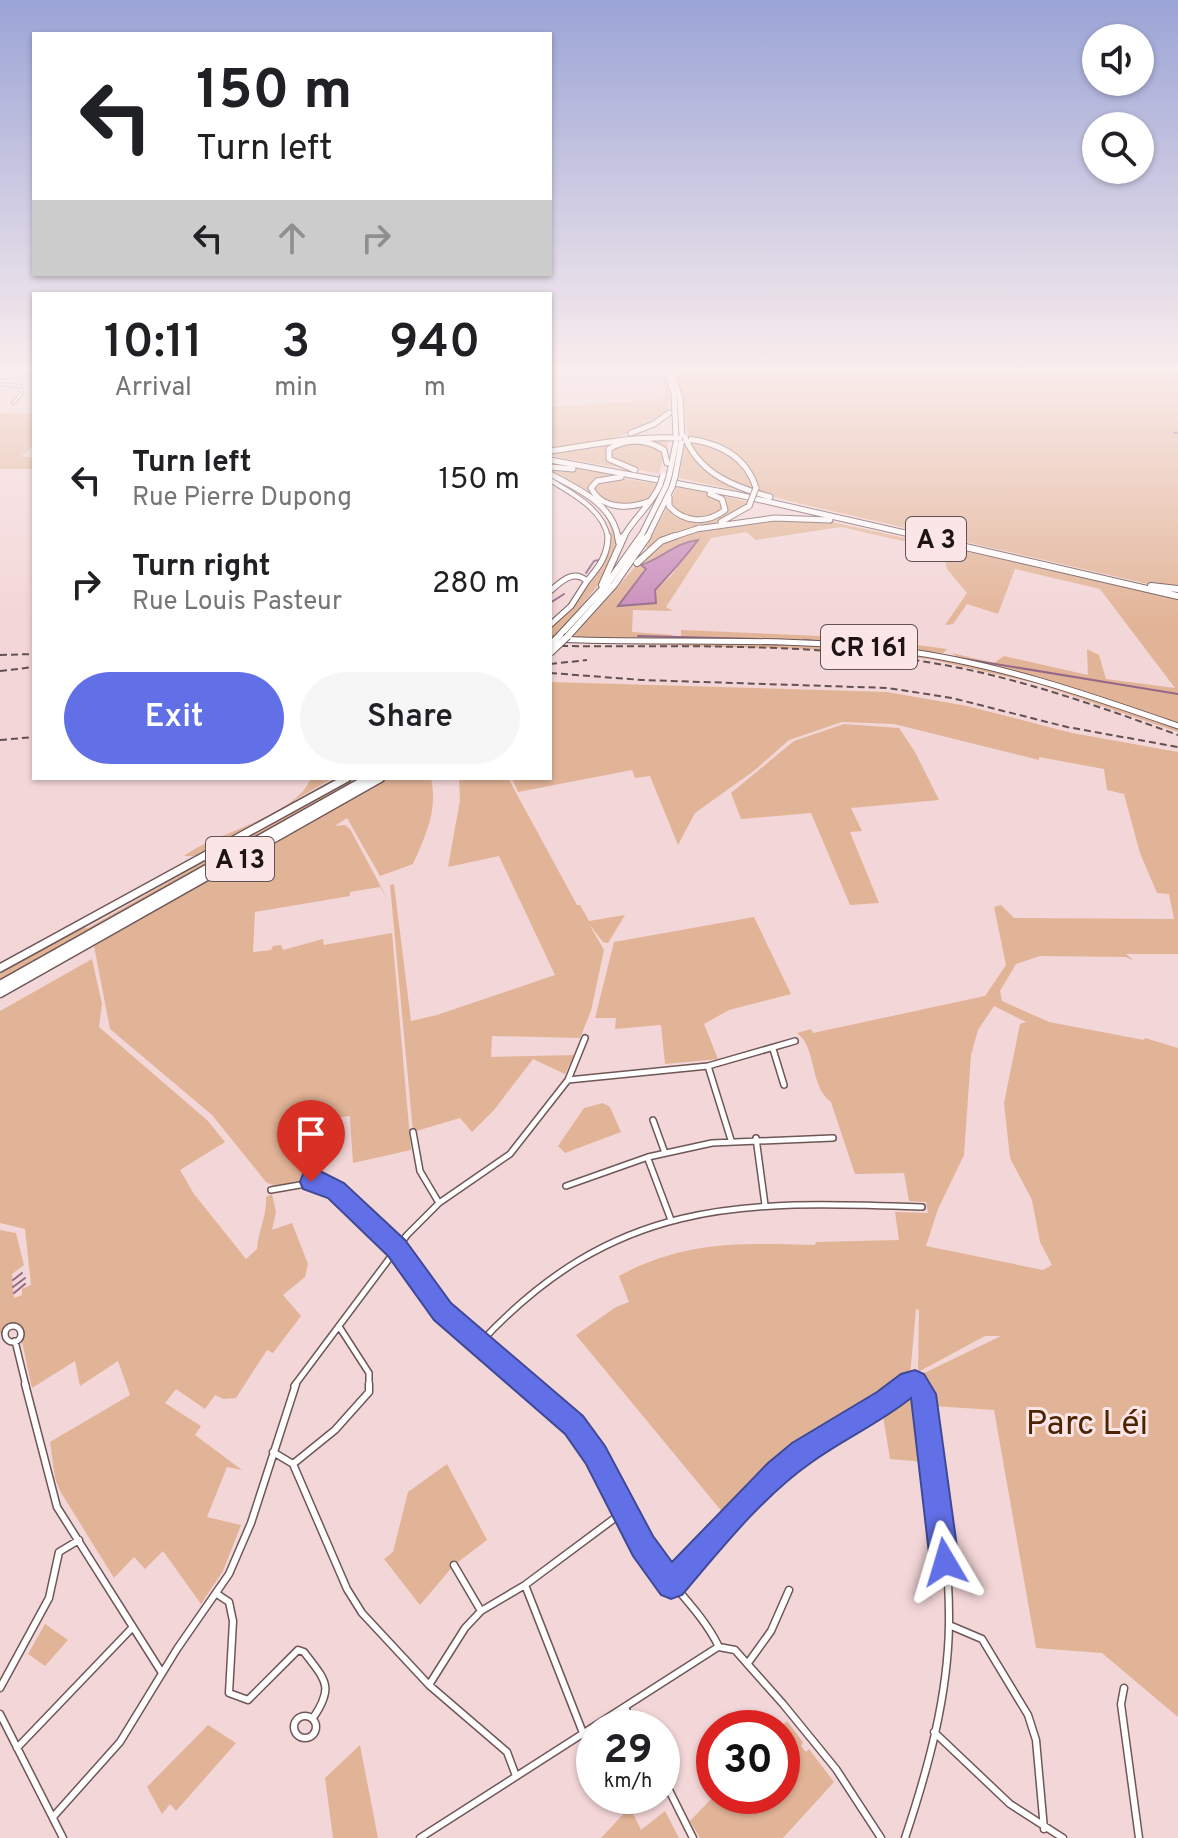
<!DOCTYPE html>
<meta charset="utf-8">
<style>
:root{--surface:#fff;--page:#f6f6f6;--text:#202124;--muted:#757577;--accent:#6270e8}
body{margin:0;font-family:Overpass,sans-serif;background:var(--page);color:var(--text);height:100vh;display:flex;flex-direction:column;font-size:30px;white-space:nowrap}
*{box-sizing:border-box;margin:0}
p{font-size:26px;color:var(--muted)}
.icon{flex:none;width:44px;height:44px;fill:none;stroke:currentColor;stroke-width:2;stroke-linecap:round;stroke-linejoin:round}
.map{position:relative;flex:1;overflow:hidden}
.panel{position:absolute;left:32px;top:292px;width:520px;height:488px;display:flex;flex-direction:column;background:var(--surface);border-radius:0px;box-shadow:0 2px 6px #0004}
.panel>*{flex:none}
.banner{position:absolute;left:32px;top:32px;width:520px;height:244px;border-radius:0px;box-shadow:0 2px 6px #0004;background:#fff;color:var(--text);overflow:hidden}
.fabs{position:absolute;left:1082px;top:24px;display:grid;gap:16px}
.fabs a{display:grid;place-items:center;width:72px;height:72px;border-radius:50%;background:var(--surface);box-shadow:0 2px 6px #0004;font-size:40px}
.speed{position:absolute;left:576px;top:1710px;display:flex;gap:16px;font-size:40px;font-weight:700;text-align:center}
.speed>*{display:grid;place-content:center;width:104px;height:104px;border-radius:50%;background:var(--surface);box-shadow:0 2px 6px #0004;line-height:1}
.speed small{font-size:20px;font-weight:400}
.speed .limit{border:12px solid #d22;background:#fff;color:#111}
.pin{position:absolute;display:grid;place-items:center;width:68px;height:68px;color:#fff;margin:-82px -34px;border-radius:50% 50% 50% 0;rotate:-45deg;box-shadow:0 0 8px #0007}
.pin .icon{rotate:45deg}
.me{position:absolute;width:88px;margin:-44px;rotate:353deg;stroke-linejoin:round;filter:drop-shadow(0 0 6px #0008)}
.turn{display:flex;align-items:center;gap:28px;height:168px;padding:0 32px;font-size:36px}
.turn .icon{width:104px;height:104px;stroke-width:2.5}
.turn b{display:block;font-size:56px;line-height:68px}
.lanes{display:flex;align-items:center;height:76px;padding:0 32px;background:#0003;justify-content:center;gap:40px;direction:ltr}
.lanes .off{opacity:.35}
.eta{display:flex;justify-content:space-evenly;align-items:center;height:136px;text-align:center}
.eta b{font-size:48px;font-weight:600;line-height:56px}
.action{display:flex;gap:16px;margin-top:auto;padding:16px 32px}
.action a{flex:1;height:92px;border-radius:48px;background:var(--accent);color:#fff;font-size:32px;font-weight:600;line-height:92px;text-align:center}
.action a+a{background:var(--page);color:var(--text)}
ul{padding:0;list-style:none}
li{display:flex;align-items:center;gap:24px;height:104px;padding:0 32px}
li div{flex:1}
li b{display:block;font-size:30px}
li em{font-style:normal}
.map>svg:first-child{display:block}
.green{fill:#e2b497;fill-rule:evenodd}
.water{fill:#c88cbb;stroke:#956889;stroke-width:2}
.lines{fill:none;stroke-linecap:round;stroke-linejoin:round}
.stream{stroke:#956889;stroke-width:2}
.street-far2-casing{stroke:#6f5758;stroke-width:4}
.street-far1-casing{stroke:#6f5758;stroke-width:8}
.street-casing{stroke:#6f5758;stroke-width:9}
.secondary-far1-casing{stroke:#6f5758;stroke-width:6}
.secondary-casing{stroke:#6f5758;stroke-width:7}
.primary-far2-casing{stroke:#6f5758;stroke-width:6}
.primary-far1-casing{stroke:#6f5758;stroke-width:7}
.primary-casing{stroke:#6f5758;stroke-width:10}
.highway-far2-casing{stroke:#6f5758;stroke-width:7}
.highway-far1-casing{stroke:#6f5758;stroke-width:8}
.highway-casing{stroke:#6f5758;stroke-width:11}
.street-far2{stroke:#fff;stroke-width:2}
.street-far1{stroke:#fff;stroke-width:5}
.street{stroke:#fff;stroke-width:6}
.secondary-far1{stroke:#fff;stroke-width:4}
.secondary{stroke:#fff;stroke-width:5}
.primary-far2{stroke:#fff;stroke-width:4}
.primary-far1{stroke:#fff;stroke-width:5}
.primary{stroke:#fff;stroke-width:7}
.highway-far2{stroke:#fff;stroke-width:5}
.highway-far1{stroke:#fff;stroke-width:6}
.highway{stroke:#fff;stroke-width:8}
.rail{stroke:#635253;stroke-width:2;stroke-dasharray:7 4;stroke-linecap:butt}
.highway-bridge-far1-casing{stroke:#6f5758;stroke-width:7;stroke-linecap:butt}
.highway-bridge-casing{stroke:#6f5758;stroke-width:8;stroke-linecap:butt}
.highway-bridge-far1{stroke:#fff;stroke-width:5}
.highway-bridge{stroke:#fff;stroke-width:6}
.route{fill:#6270e8;stroke:#404997;stroke-width:2}
.labels{text-anchor:middle;stroke-width:6;stroke-linejoin:round;paint-order:stroke}
.shield{fill:#fce5e6;stroke:#615354;stroke-width:2}
.shield-label{font-size:26px;font-weight:bold;fill:#1e1415}
.near-park-label{font-size:34px;fill:#4d2401;stroke:#fce5e6}
</style>
<div class="map">
<svg width="1178" height="1838" viewBox="0 0 1178 1838">
<rect width="100%" height="100%" fill="#f3d6d7"/>
<path class="green" d="M658,368H661C665,379 671,392 669,404C665,434 575,446 550,449V407L665,399V386Z
M673,368H1178V591L793,502C753,491 708,480 688,440C706,445 728,451 741,465C748,473 749,485 759,490C751,456 717,448 688,438L683,398Z
M0,413L34,414V445L22,456L34,458V469H0Z
M668,437L667,453L643,441L607,449V458L627,469L550,456V452L616,440Z
M641,442L661,450L664,455L659,474L632,468L612,459L610,451L619,445Z
M684,446L715,476L764,496L679,478Z
M550,463L611,473V476L600,478L590,485L594,499L550,472V468L579,469L550,466Z
M621,478L657,484L645,503C625,504 605,507 593,489L600,481Z
M676,487C692,490 718,491 723,508C709,525 684,519 670,504Z
M719,495L749,502C724,529 680,527 649,548L646,547L667,507C680,524 714,525 728,510L726,501Z
M602,512C645,548 579,606 556,635L574,636L641,560L668,540L687,533L775,519L828,521L1178,598V724L1041,678L960,659L952,653L994,663L1004,656L1088,675L1087,649L1099,655L1106,679L1175,688L1100,589L1015,569L998,614L967,604L953,624L945,625L967,593L947,569L945,558L951,552L841,527L756,540L746,532L711,538L666,607L673,611L633,610L632,632L673,635L669,638L550,637V627C574,598 634,552 602,512ZM697,539L671,576L655,590L656,603L626,605C636,570 662,549 697,539Z
M681,630L867,638L947,649L943,653L689,640L681,636Z
M550,642C675,644 803,638 927,657C1013,671 1096,700 1178,729V732L1035,683L929,659L841,650Z
M550,682L887,692L967,706L1072,733L1178,752V954H1126L1134,961L1126,957L1040,956L1016,964L1000,991L1002,1001L1049,1022L1144,1040L1145,1038L1178,1048V1717L1102,1653L1036,1648L994,1410L933,1406L930,1390L920,1382V1375L1001,1336H985L918,1372L919,1310L916,1309L910,1376L883,1401L874,1398L776,1463L723,1513L576,1335L616,1307L629,1302L619,1276C685,1240 742,1243 815,1245L816,1242L899,1240L895,1212L928,1213L926,1202L909,1201L904,1173L855,1174L831,1102C809,1086 817,1047 797,1033L811,1029L813,1033L985,996L1006,965L994,907L1001,905L1014,918L1174,919L1169,894L1157,893L1140,853L1124,794L1107,790L1104,769L1039,757V760L894,724L842,722L789,740L755,770L695,813L678,845L650,776L635,778L632,770L518,792L512,778H550ZM994,1006L1026,1022L1020,1024L1004,1103L1010,1158L1032,1200L1040,1242L1052,1265L1043,1270L926,1246L938,1209L964,1155L971,1055L978,1030Z
M844,724L899,728L915,752L939,800L851,808L862,831L850,832L879,903L850,905L811,813L741,819L731,793L794,741Z
M311,778H333L295,800L296,802L342,778L196,856H184C215,832 296,817 311,778Z
M350,778H362L0,979V972L83,927L88,928Z
M385,778H431C438,810 426,835 413,864L380,876L347,818L335,826L345,825L350,829L387,898L380,887L350,892V896L255,912L253,952L271,950L273,946L281,945L283,950L323,939L324,945L392,933L411,1150L353,1163L350,1116L341,1117L318,1177C299,1178 284,1192 266,1182L212,1115L110,1029L94,946Z
M459,778H508L577,905H580L589,921L625,915L608,943L603,942L589,924L604,950L591,1011L580,1038L492,1036L491,1057L574,1055L565,1074L533,1059L494,1110L472,1132L460,1118L413,1132L390,885L394,884L411,1021L437,1015L555,975L499,856L448,867L460,800Z
M754,917L791,994L729,1010L704,1024L718,1059L665,1064L661,1025L615,1029L616,1018H595L614,942Z
M92,959L102,1004L99,1027L208,1121L225,1142L180,1170L194,1194L246,1259L257,1249C258,1231 267,1217 266,1197L272,1194L276,1212L272,1230L292,1223L308,1264L305,1277L283,1295L301,1316L273,1353L267,1350L236,1398L223,1399L215,1395L205,1409L176,1389L165,1403L201,1426L195,1435L242,1470L227,1467L207,1517L241,1525L223,1571L201,1604L163,1551L145,1569L134,1557L114,1578L60,1491L55,1478L50,1442L130,1395L118,1361L80,1386L75,1361L32,1388L22,1342L23,1328L14,1324L0,1334V1230L16,1233L24,1265L12,1274L14,1298L22,1295V1289L31,1285L25,1229L0,1223V1011Z
M603,1103L610,1107L621,1132L565,1153L558,1146L584,1108Z
M906,1388H914L919,1393L925,1462L890,1459L882,1410Z
M447,1464L487,1540L454,1565L420,1605L384,1559L393,1552L408,1492Z
M45,1624L68,1640L45,1666L28,1654Z
M787,1721L803,1742L801,1746L806,1752L809,1749L834,1782L783,1838H700L690,1821L714,1796H782V1728H779Z
M208,1725L236,1743L176,1811L170,1804L162,1814L147,1787Z
M360,1745L378,1838H333L325,1778Z
M630,1807L641,1830L665,1811L679,1838H601Z"/>
<path class="water" d="M698,540C684,559 671,573 655,590L656,603L618,606L646,569L641,565C661,559 676,542 698,540Z"/>
<g class="lines">
<path class="stream" d="M1174,433H1178
M586,573L594,561L599,560
M550,603L564,594
M638,636L757,639
M804,640L898,648L1178,694
M13,1280L22,1273
M13,1287L25,1278
M14,1293L25,1284"/>
<defs>
<path id="street-far2" d="M0,384L20,386L22,393L13,403"/>
<path id="street-far1" d="M773,1049L784,1085
M708,1066L731,1140
M568,1080L585,1038
M653,1120L665,1153
M413,1132L420,1171L439,1203
M756,1138L765,1205
M648,1159L671,1220
M566,1186L648,1157L712,1143L833,1138
M271,1190L317,1182L336,1190L397,1248L442,1312L531,1386
M5 1334a8 8 0 1 1 16 0a8 8 0 1 1-16 0Z
M340,1328L369,1373V1386
M15,1341L26,1386
M479,1344C613,1199 738,1200 922,1207
M294,1386L407,1235L439,1203L510,1154L568,1080L708,1066L795,1041
M906,1386L910,1383L918,1386"/>
<path id="street" d="M25,1384L57,1507L162,1673
M528,1384C553,1405 578,1428 596,1456C615,1485 625,1520 645,1549C668,1583 701,1610 719,1647
M273,1452L293,1464L347,1589L362,1613L429,1685L507,1752L516,1776
M293,1464L335,1430L369,1392V1384
M454,1565L481,1611
M671,1584C711,1539 752,1490 800,1454C834,1428 874,1411 908,1384
M525,1585L583,1733
M217,1594L229,1602L233,1621L229,1693L248,1700L298,1650L304,1652C325,1680 335,1686 313,1718
M949,1625L982,1639L1028,1715L1036,1740L1044,1829
M719,1647L735,1650L783,1704L836,1769L881,1838
M748,1663L771,1631L789,1590
M429,1685L465,1628L481,1611L525,1585L623,1512
M0,1688L49,1598L59,1552L79,1540
M1124,1688L1121,1704L1139,1838
M625,1707L634,1728
M0,1714L63,1838
M294 1727a11 11 0 1 1 22 0a11 11 0 1 1-22 0Z
M934,1732L1010,1804L1063,1838
M17,1748L132,1628
M662,1776L693,1838
M53,1817L120,1742L177,1649L229,1574L251,1523L296,1384
M420,1838L718,1647
M905,1838C928,1769 948,1697 949,1624C950,1547 934,1470 924,1394L916,1384"/>
<path id="secondary-far1" d="M550,480C573,494 604,510 608,538"/>
<path id="secondary" d="M587,581C599,567 608,555 608,536"/>
<path id="primary-far2" d="M0,377L34,371"/>
<path id="primary-far1" d="M550,591C562,581 573,569 587,581L571,606L550,625
M550,639C665,644 782,636 897,650C993,662 1086,694 1178,726"/>
<path id="primary" d="M0,968L347,778"/>
<path id="highway-far2" d="M670,368L680,398L682,436
M666,370L674,393L676,436
M631,433L654,424L669,413
M686,440C702,475 735,487 770,497
M550,451C607,444 732,410 756,488
M550,460L739,495L927,538
M550,467L573,469
M635,470L609,459V449C627,438 646,439 664,450L667,463
M550,474C578,489 613,504 618,538
M669,476L676,443
M621,477L597,481L591,488C602,510 630,509 650,501
M675,477L682,439
M669,497V506C684,523 707,524 725,510L722,499L710,494
M721,522L749,506
M696,529L775,518L830,520
M623,538C633,518 651,506 660,485
M640,538L666,486
M647,538L672,487
M669,538L700,528"/>
<path id="highway-far1" d="M618,536L619,542
M918,536L1178,596
M637,563L661,541L675,536
M602,585L624,536
M1151,586L1178,589
M560,635L607,584L641,536
M568,636L614,585L648,536"/>
<path id="highway" d="M0,985L369,778
M0,993L380,778"/>
</defs>
<use href="#street-far2" class="street-far2-casing"/>
<use href="#street-far1" class="street-far1-casing"/>
<use href="#street" class="street-casing"/>
<use href="#secondary-far1" class="secondary-far1-casing"/>
<use href="#secondary" class="secondary-casing"/>
<use href="#primary-far2" class="primary-far2-casing"/>
<use href="#primary-far1" class="primary-far1-casing"/>
<use href="#primary" class="primary-casing"/>
<use href="#highway-far2" class="highway-far2-casing"/>
<use href="#highway-far1" class="highway-far1-casing"/>
<use href="#highway" class="highway-casing"/>
<use href="#street-far2" class="street-far2"/>
<use href="#street-far1" class="street-far1"/>
<use href="#street" class="street"/>
<use href="#secondary-far1" class="secondary-far1"/>
<use href="#secondary" class="secondary"/>
<use href="#primary-far2" class="primary-far2"/>
<use href="#primary-far1" class="primary-far1"/>
<use href="#primary" class="primary"/>
<use href="#highway-far2" class="highway-far2"/>
<use href="#highway-far1" class="highway-far1"/>
<use href="#highway" class="highway"/>
<path class="rail" d="M550,646C678,647 807,642 933,663C1017,677 1098,706 1178,735
M0,655L34,654
M550,664L587,660
M0,671L34,667
M550,673L642,680L888,688L952,698L1067,727L1178,747
M0,740L34,737"/>
<defs>
<path id="highway-bridge-far1" d="M685,437L686,440
M660,485L663,475
M666,486L669,476
M672,487L675,477
M749,506L756,488"/>
<path id="highway-bridge" d="M550,645L560,635
M550,653L568,636"/>
</defs>
<use href="#highway-bridge-far1" class="highway-bridge-far1-casing"/>
<use href="#highway-bridge" class="highway-bridge-casing"/>
<use href="#highway-bridge-far1" class="highway-bridge-far1"/>
<use href="#highway-bridge" class="highway-bridge"/>
</g>
<linearGradient id="sky" x2="0" y2="1"><stop stop-color="#9ba4d6"/><stop offset="0.59" stop-color="#faeded"/><stop offset="1" stop-color="#faeded" stop-opacity="0"/></linearGradient>
<rect width="1178" height="625" fill="url(#sky)"/>
<path class="route" d="M311,1171L322,1172L344,1183L405,1240L451,1303L583,1416L605,1446L653,1536L672,1562L768,1463L792,1443L877,1392L901,1374L915,1370L924,1374L936,1394L959,1562L955,1572L945,1576L935,1572L930,1562L911,1398C880,1423 844,1439 812,1462C762,1497 721,1549 682,1595L671,1599L661,1595L633,1556L586,1464L565,1434L434,1320L388,1256L328,1198L303,1189L300,1182L303,1174Z"/>
<g class="labels">
<g class="shield">
<rect x="906" y="517" width="60" height="44" rx="6"/>
<rect x="821" y="625" width="96" height="44" rx="6"/>
<rect x="206" y="837" width="68" height="44" rx="6"/>
</g>
<g class="shield-label">
<text x="936" y="548">A 3</text>
<text x="869" y="656">CR 161</text>
<text x="240" y="868">A 13</text>
</g>
<g class="near-park-label">
<text x="1087" y="1434">Parc Léi</text>
</g>
</g>
</svg>
<div class="fabs">
<a><svg class="icon" aria-label="sound" viewBox="0 0 24 24"><path d="M4 9h4l5-4v14l-5-4H4zM17 9q2 3 0 6"/></svg></a>
<a><svg class="icon" aria-label="search" viewBox="0 0 24 24"><circle cx="10" cy="10" r="6"/><path d="M15 15l6 6"/></svg></a>
</div>
<div class="speed"><div>29<small>km/h</small></div><div class="limit">30</div></div>
<div class="pin" style="left:311px;top:1182px;background:#d93025"><svg class="icon" aria-label="arrive" viewBox="0 0 24 24"><path d="M6 21V4h12l-3 4 3 4H6"/></svg></div>
<svg class="me" style="left:945px;top:1562px" viewBox="-20 -20 40 40"><path d="M0-17L14 15 0 8-14 15z" fill="#6270e8" stroke="#fff" stroke-width="4"/></svg>
<div class="banner">
<div class="turn"><svg class="icon" aria-label="left" viewBox="0 0 24 24"><path d="M17 20v-9H6M10 6l-5 5 5 5"/></svg><div><b>150 m</b>Turn left</div></div>
<div class="lanes"><svg class="icon" aria-label="left" viewBox="0 0 24 24"><path d="M17 20v-9H6M10 6l-5 5 5 5"/></svg><svg class="icon off" aria-label="ahead" viewBox="0 0 24 24"><path d="M12 20V5M6 11l6-6 6 6"/></svg><svg class="icon off" aria-label="right" viewBox="0 0 24 24"><path d="M7 20v-9h11M14 6l5 5-5 5"/></svg></div>
</div>
<section class="panel">
<div class="eta">
<div><b>10:11</b><p>Arrival</p></div>
<div><b>3</b><p>min</p></div>
<div><b>940</b><p>m</p></div>
</div>
<ul>
<li><svg class="icon" aria-label="left" viewBox="0 0 24 24"><path d="M17 20v-9H6M10 6l-5 5 5 5"/></svg><div><b>Turn left</b><p>Rue Pierre Dupong</p></div><em>150 m</em></li>
<li><svg class="icon" aria-label="right" viewBox="0 0 24 24"><path d="M7 20v-9h11M14 6l5 5-5 5"/></svg><div><b>Turn right</b><p>Rue Louis Pasteur</p></div><em>280 m</em></li>
</ul>
<div class="action"><a>Exit</a><a>Share</a></div>
</section>
</div>
